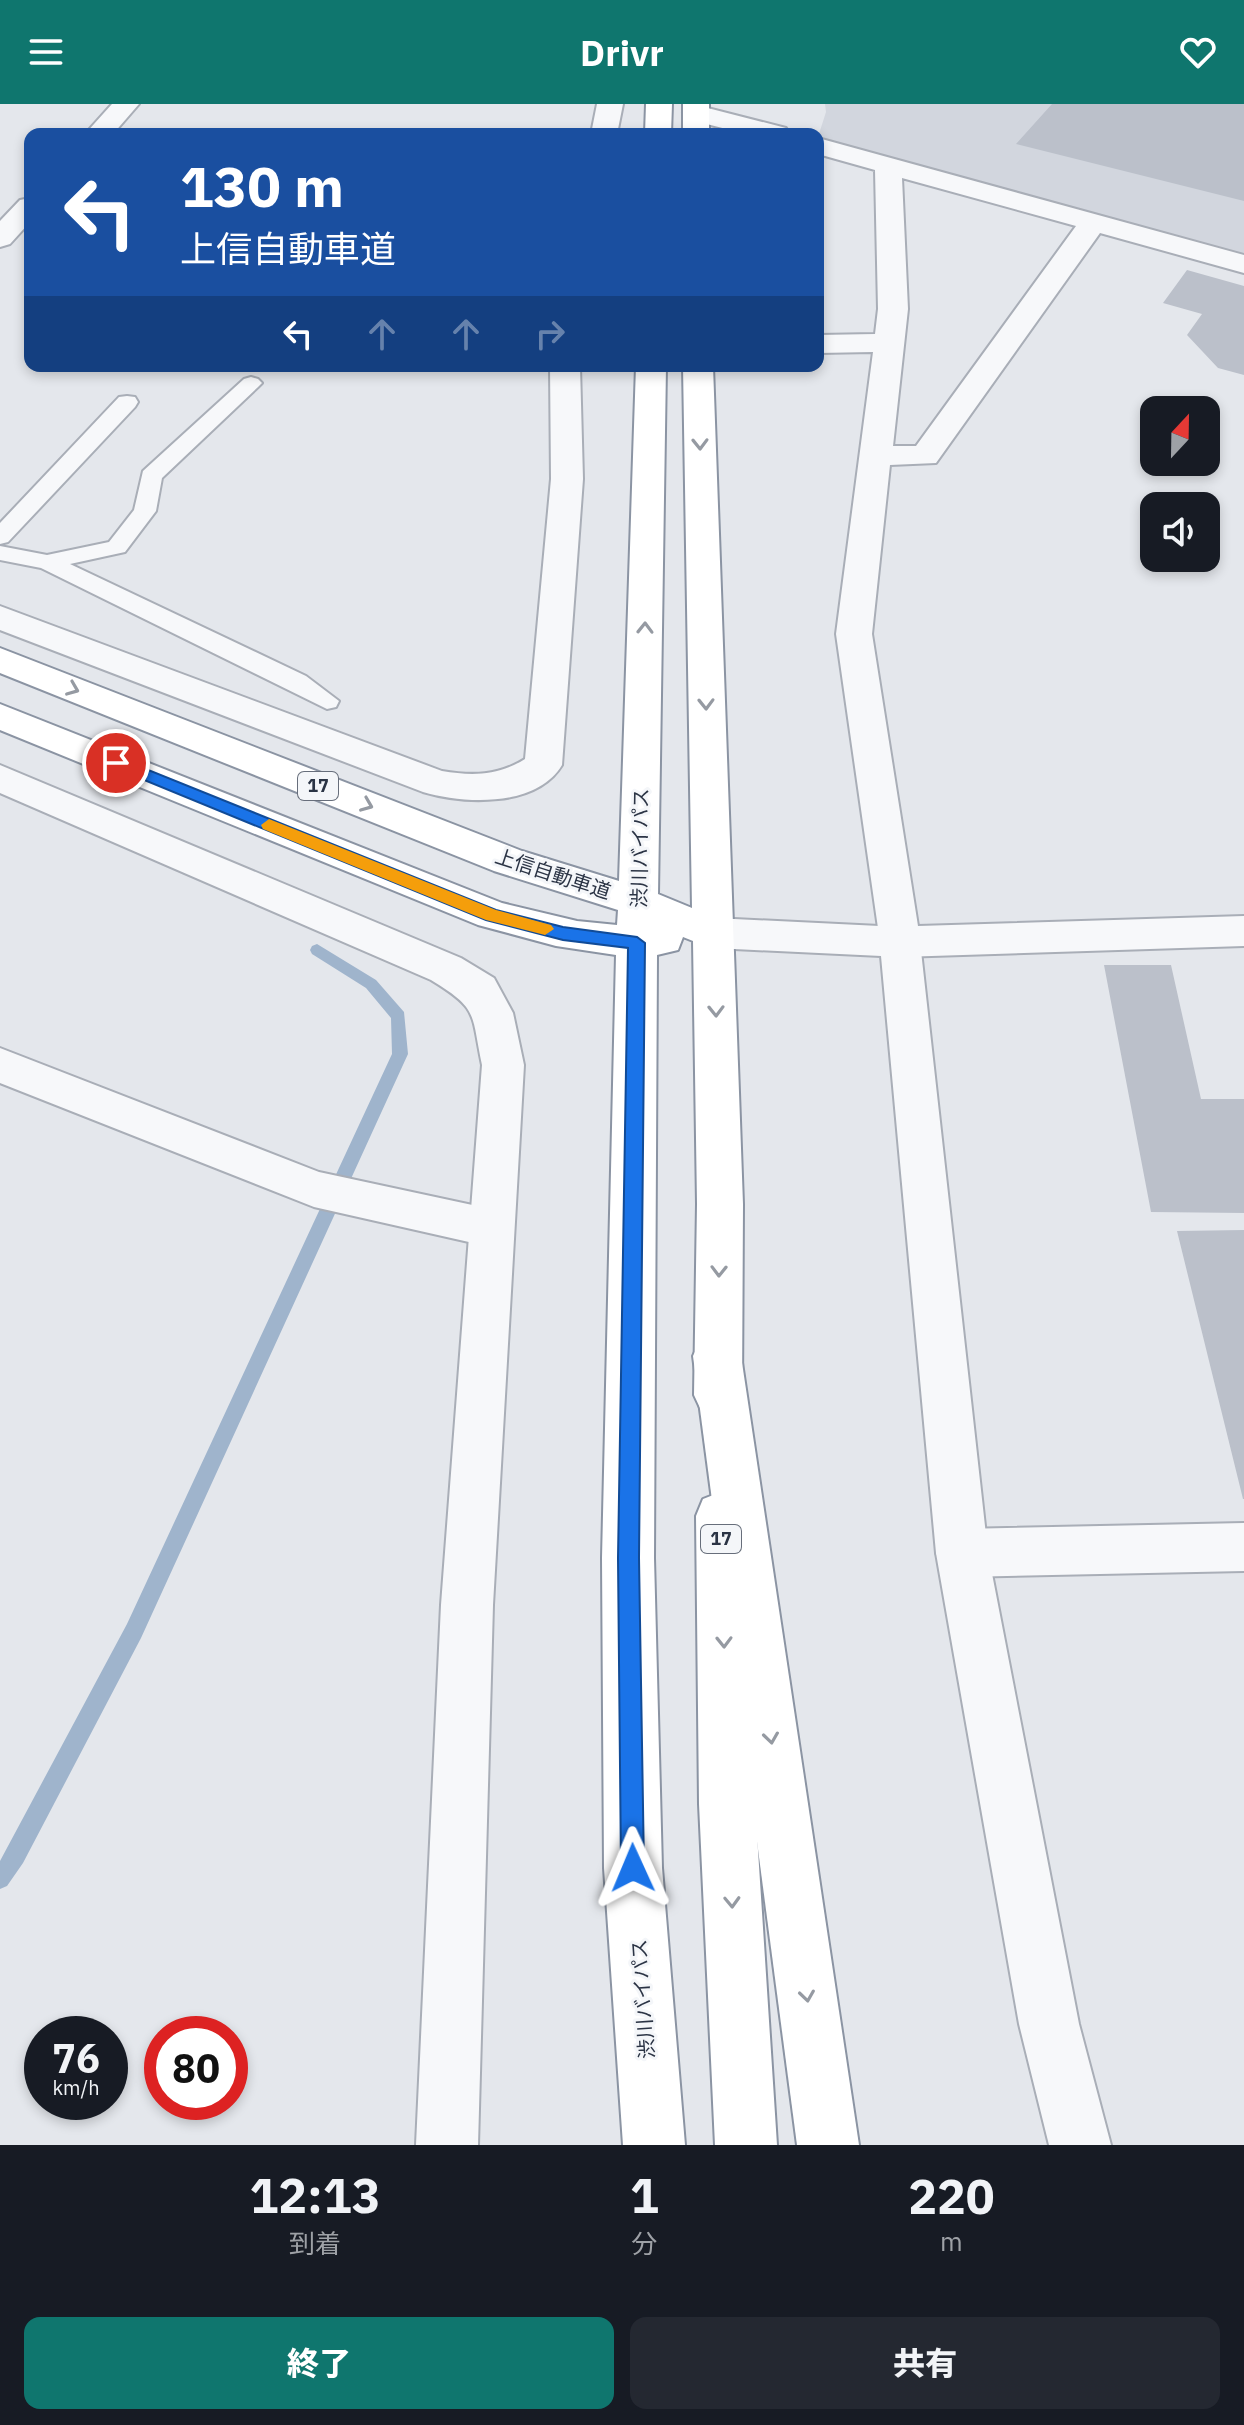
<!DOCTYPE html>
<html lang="ja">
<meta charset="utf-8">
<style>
:root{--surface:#171b24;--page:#242831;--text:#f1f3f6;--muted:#9ea1a6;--accent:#0f766e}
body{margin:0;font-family:"IBM Plex Sans","Noto Sans JP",sans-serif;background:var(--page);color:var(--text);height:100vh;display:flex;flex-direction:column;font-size:30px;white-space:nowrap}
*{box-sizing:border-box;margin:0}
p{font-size:26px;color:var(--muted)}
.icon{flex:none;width:44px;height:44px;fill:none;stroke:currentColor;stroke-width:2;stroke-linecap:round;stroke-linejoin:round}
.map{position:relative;height:2041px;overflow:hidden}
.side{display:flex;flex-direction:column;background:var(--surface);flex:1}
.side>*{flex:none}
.hud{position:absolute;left:24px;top:24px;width:800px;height:244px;border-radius:16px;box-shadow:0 4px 12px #0003;background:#1a4fa0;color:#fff;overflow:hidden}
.needle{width:52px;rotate:22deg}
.controls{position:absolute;left:1140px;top:292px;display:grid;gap:16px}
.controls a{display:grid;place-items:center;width:80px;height:80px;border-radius:16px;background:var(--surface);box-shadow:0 4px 12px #0003;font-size:40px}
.speed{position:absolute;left:24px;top:1912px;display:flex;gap:16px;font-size:40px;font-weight:700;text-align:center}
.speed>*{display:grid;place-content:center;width:104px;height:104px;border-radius:50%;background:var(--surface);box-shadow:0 4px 12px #0003;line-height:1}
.speed small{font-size:20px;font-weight:400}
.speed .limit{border:12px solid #d22;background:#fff;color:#111}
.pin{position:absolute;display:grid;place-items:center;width:68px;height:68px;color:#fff;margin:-34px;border:4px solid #fff;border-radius:50%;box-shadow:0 2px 8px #0007}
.me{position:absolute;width:88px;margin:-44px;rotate:359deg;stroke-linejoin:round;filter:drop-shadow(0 0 6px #0008)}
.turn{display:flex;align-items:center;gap:28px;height:168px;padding:0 24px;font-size:36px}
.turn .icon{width:104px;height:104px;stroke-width:2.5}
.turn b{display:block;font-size:56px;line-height:68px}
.lanes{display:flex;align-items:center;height:76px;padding:0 24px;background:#0003;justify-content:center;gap:40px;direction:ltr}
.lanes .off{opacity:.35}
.eta{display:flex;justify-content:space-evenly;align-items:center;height:136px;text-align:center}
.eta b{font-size:48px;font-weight:800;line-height:56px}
.cta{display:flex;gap:16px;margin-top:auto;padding:16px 24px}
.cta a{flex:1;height:92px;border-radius:16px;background:var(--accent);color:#fff;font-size:32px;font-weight:800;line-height:92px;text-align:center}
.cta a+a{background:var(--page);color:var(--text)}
header{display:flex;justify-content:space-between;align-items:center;height:104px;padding:0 24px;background:var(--accent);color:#fff;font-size:36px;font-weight:800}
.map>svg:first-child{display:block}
.built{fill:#d2d6de}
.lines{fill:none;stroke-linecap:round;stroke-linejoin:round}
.stream{fill:#9fb4cc;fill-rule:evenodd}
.building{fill:#bbc0ca}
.service-casing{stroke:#a9aeb7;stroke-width:4}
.minor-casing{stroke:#a9aeb7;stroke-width:4}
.tertiary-casing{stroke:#a9aeb7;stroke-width:4}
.trunk-casing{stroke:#8b94a3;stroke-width:4}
.motorway-casing{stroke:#8b94a3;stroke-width:4}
.service{fill:#f7f8fa;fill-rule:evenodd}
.minor{fill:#f7f8fa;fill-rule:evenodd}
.tertiary{fill:#f7f8fa;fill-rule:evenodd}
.trunk{fill:#fff;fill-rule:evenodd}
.motorway{fill:#fff;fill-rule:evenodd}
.oneway{stroke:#959aa2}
.route{fill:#1a73e8;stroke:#114b97;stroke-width:2}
.slow{fill:#f59e0b}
.labels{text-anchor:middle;stroke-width:6;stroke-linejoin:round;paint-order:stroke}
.shield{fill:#f4f6f9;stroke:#676e7b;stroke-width:2}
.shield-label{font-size:18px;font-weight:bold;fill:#2b3445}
.street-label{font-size:20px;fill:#2b3445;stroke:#f4f6f9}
</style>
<header><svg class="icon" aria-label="menu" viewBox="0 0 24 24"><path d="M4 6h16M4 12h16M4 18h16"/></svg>Drivr<svg class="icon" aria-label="heart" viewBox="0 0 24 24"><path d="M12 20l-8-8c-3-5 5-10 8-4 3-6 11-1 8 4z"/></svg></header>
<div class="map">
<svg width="1244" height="2041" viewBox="0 0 1244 2041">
<rect width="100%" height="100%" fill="#e4e7ec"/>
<path class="built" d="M825,0H1244V151L818,33L826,8Z"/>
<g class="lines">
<path class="stream" d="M317,840L376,876L404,908L408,950L141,1534L23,1759L7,1782L0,1785V1757L127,1520L392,950L391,914L366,884L312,850L310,846L312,842Z"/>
</g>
<path class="building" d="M1052,0H1244V97L1016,40Z
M1187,166L1244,182V271L1218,264L1187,231L1202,210L1163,199Z
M1104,861H1171L1201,995H1244V1109L1151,1108Z
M1244,1126V1395H1243L1177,1127Z"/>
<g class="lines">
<defs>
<path id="service" d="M251,273L258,275L262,279L258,283L162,374L156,407L125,448L70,460L306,572L339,597L336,603L327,605L41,464L0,456V442L47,451L109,438L134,406L143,367L244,275Z
M127,292L135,293L138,298L135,303L8,438L0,440V419L119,293Z"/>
<path id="minor" d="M112,0H139L113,30H85Z
M597,0H623L617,30H591Z
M696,1L786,24L790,30H746L687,15L683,9Z
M818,34L1244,151V169L1100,129L936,359L890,361L872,530L918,822L1244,812V842L900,853L886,849L880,838L836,530L873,248L818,249V231L875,230L878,205L875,66L818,50ZM902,74L1076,122L916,342H893L908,205Z
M30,94V118L10,140L0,143V117L20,96Z
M550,262H580L583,375L562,661C536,704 464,700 423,688L0,526V502L442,667C472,672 498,672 525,655L551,375Z
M0,944L319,1068L491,1105L507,1111L514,1124L507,1137L491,1143L314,1103L0,979Z
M1244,1419V1467L962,1473L944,1466L936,1449L944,1432L962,1425Z"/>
<path id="tertiary" d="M0,661L461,854L494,874L513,909L524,961L493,1501L478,2041H416L441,1501L482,961C471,909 479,905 431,876L0,689Z
M714,814L900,823L914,827L920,838L988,1449L1079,1920L1111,2041H1049L1019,1920L936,1449L881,852L714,844L700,840L694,829L700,818Z"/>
<path id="trunk" d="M646,0H672L671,30H645Z
M683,0H709V30H683Z
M636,262H666L658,790L692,804L683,262H713L743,1100L742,1291L735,1306L718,1313L701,1306L694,1291L697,1100L693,837L683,833L678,846L657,851L654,1454L662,1764L685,2041H623L604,1764L602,1454L616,851L556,842L478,821L0,626V600L502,799L577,817L617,821L618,806L494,767L0,569V544L522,747L619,777Z
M721,1388L739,1395L746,1412L755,1700L777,2041H715L699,1700L696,1412L703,1395Z"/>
<path id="motorway" d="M717,1231L734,1237L741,1252L859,2041H797L693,1252L700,1237Z"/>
</defs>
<use href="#service" class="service-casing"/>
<use href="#minor" class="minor-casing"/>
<use href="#tertiary" class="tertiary-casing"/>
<use href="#trunk" class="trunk-casing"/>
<use href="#motorway" class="motorway-casing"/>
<use href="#service" class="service"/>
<use href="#minor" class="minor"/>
<use href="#tertiary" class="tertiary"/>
<use href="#trunk" class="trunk"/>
<use href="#motorway" class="motorway"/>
</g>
<defs><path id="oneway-chevron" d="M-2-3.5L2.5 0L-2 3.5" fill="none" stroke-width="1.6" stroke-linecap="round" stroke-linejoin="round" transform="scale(2)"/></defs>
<g class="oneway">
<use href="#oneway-chevron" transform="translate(700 340) rotate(89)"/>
<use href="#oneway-chevron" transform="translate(645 524) rotate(-89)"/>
<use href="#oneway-chevron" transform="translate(73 585) rotate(22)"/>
<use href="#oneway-chevron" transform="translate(706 600) rotate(89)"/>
<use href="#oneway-chevron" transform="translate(367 701) rotate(22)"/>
<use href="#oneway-chevron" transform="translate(716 907) rotate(89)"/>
<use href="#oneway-chevron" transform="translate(719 1167) rotate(91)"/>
<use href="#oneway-chevron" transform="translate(724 1538) rotate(89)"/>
<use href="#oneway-chevron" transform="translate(771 1634) rotate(82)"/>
<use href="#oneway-chevron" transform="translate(732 1798) rotate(88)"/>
<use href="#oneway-chevron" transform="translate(807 1892) rotate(82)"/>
</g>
<path class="route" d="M116,653L496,806L563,823L637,833L645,839L639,1454L644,1764L641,1772L633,1776L624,1772L621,1764L618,1454L628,844L563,836L486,816L110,662L108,659Z"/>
<path class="slow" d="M269,715L496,806L551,821L554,825L545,831L486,816L263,725L261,721Z"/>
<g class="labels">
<g class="shield">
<rect x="298" y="668" width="40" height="28" rx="6"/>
<rect x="701" y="1421" width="40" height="28" rx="6"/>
</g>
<g class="shield-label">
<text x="318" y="688">17</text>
<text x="721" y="1441">17</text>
</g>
<g class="street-label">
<text transform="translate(640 744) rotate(-89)" y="7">渋川バイパス</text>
<text transform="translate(553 770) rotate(18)" y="7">上信自動車道</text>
<text transform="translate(643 1895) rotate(-94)" y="7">渋川バイパス</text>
</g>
</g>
</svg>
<div class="controls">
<a><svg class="needle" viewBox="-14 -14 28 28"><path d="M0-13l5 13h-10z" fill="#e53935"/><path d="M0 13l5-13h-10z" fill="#9ea1a6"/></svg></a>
<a><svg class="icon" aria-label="sound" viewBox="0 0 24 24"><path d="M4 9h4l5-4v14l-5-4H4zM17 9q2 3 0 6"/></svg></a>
</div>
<div class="speed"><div>76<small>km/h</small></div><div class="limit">80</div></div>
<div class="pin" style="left:116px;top:659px;background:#d93025"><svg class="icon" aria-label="arrive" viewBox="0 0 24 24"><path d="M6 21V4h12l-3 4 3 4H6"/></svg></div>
<svg class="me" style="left:633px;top:1764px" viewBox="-20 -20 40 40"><path d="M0-17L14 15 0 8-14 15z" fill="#1a73e8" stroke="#fff" stroke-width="4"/></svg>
<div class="hud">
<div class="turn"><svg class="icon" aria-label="left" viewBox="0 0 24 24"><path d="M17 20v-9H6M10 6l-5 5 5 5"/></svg><div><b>130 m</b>上信自動車道</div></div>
<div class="lanes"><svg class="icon" aria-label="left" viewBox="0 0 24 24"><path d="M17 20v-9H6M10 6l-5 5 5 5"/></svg><svg class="icon off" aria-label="ahead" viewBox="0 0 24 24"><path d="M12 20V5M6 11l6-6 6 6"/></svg><svg class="icon off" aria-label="ahead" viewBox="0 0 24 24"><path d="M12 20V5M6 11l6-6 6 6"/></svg><svg class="icon off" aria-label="right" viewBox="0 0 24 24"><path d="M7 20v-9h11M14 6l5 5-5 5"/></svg></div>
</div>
</div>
<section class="side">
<div class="eta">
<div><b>12:13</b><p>到着</p></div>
<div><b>1</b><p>分</p></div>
<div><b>220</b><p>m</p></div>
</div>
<div class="cta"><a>終了</a><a>共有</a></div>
</section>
